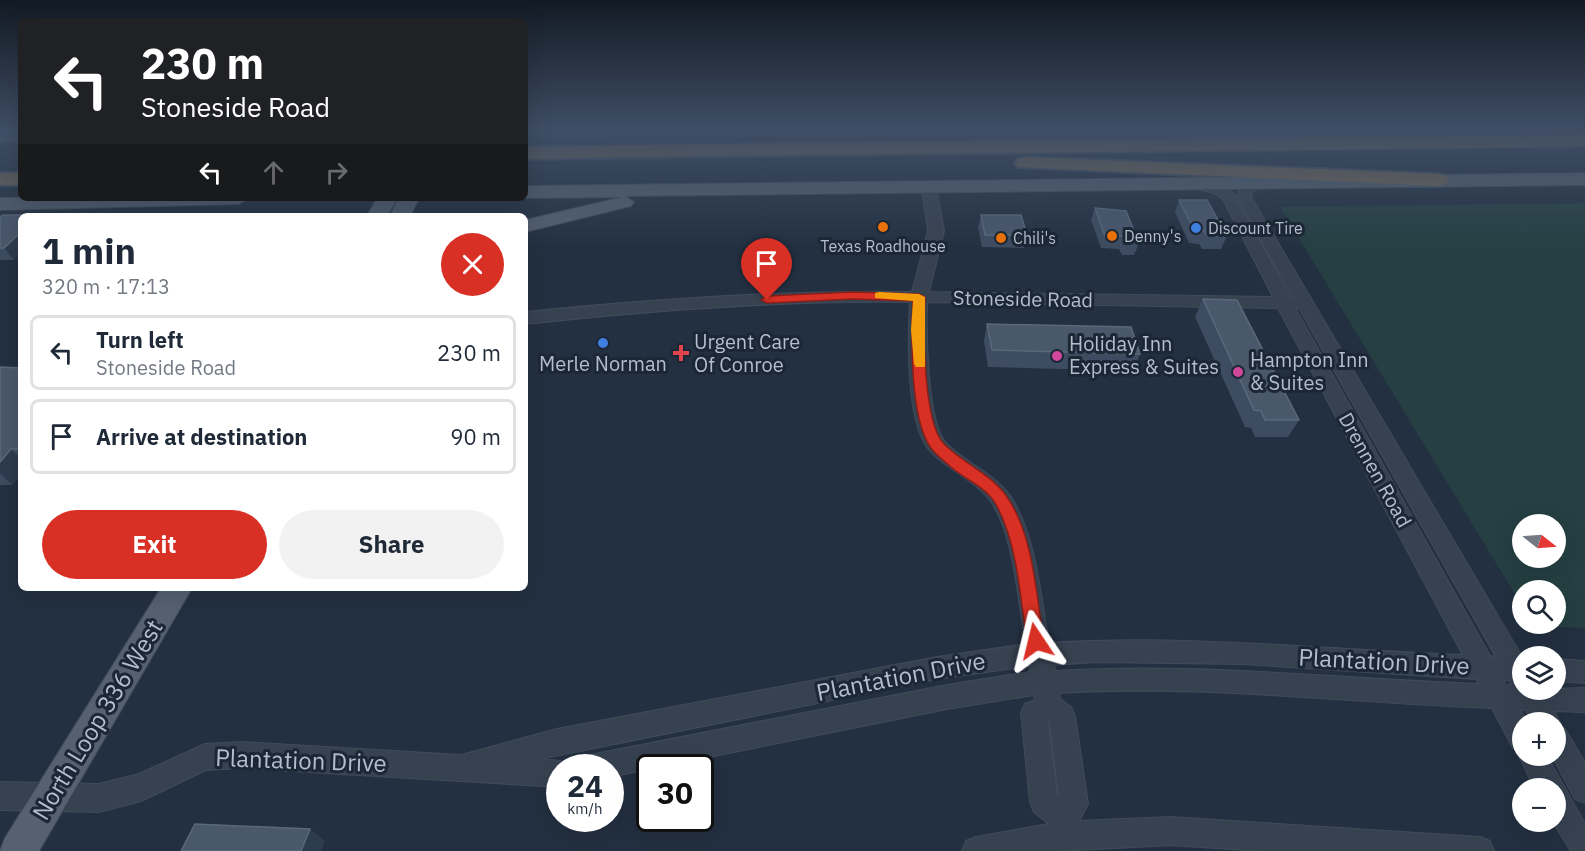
<!DOCTYPE html>
<meta charset="utf-8">
<style>
:root{--surface:#fff;--page:#f2f2f3;--text:#1f2937;--muted:#747a83;--line:#e0e1e3;--accent:#d93025}
body{margin:0;font-family:"IBM Plex Sans",sans-serif;background:var(--page);color:var(--text);height:100vh;display:flex;flex-direction:column;font-size:22px;white-space:nowrap}
*{box-sizing:border-box;margin:0}
p{font-size:20px;color:var(--muted)}
.icon{flex:none;width:33px;height:33px;fill:none;stroke:currentColor;stroke-width:2;stroke-linecap:round;stroke-linejoin:round}
.map{position:relative;flex:1;overflow:hidden}
.side{position:absolute;left:18px;top:213px;width:510px;height:378px;display:flex;flex-direction:column;background:var(--surface);border-radius:9px;box-shadow:0 6px 24px #0002}
.side>*{flex:none}
.guide{position:absolute;left:18px;top:18px;width:510px;height:183px;border-radius:9px;box-shadow:0 6px 24px #0002;background:#202124;color:#fff;overflow:hidden}
.needle{width:39px;rotate:107deg}
.buttons{position:absolute;left:1512px;top:514px;display:grid;gap:12px}
.buttons a{display:grid;place-items:center;width:54px;height:54px;border-radius:50%;background:var(--surface);box-shadow:0 6px 24px #0002;font-size:30px}
.speed{position:absolute;left:546px;top:754px;display:flex;gap:12px;font-size:30px;font-weight:700;text-align:center}
.speed>*{display:grid;place-content:center;width:78px;height:78px;border-radius:50%;background:var(--surface);box-shadow:0 6px 24px #0002;line-height:1}
.speed small{font-size:15px;font-weight:400}
.speed .limit{border:3px solid #111;border-radius:9px;background:#fff;color:#111}
.pin{position:absolute;display:grid;place-items:center;width:51px;height:51px;color:#fff;margin:-62px -26px;border-radius:50% 50% 50% 0;rotate:-45deg;box-shadow:0 0 6px #0007}
.pin .icon{rotate:45deg}
.me{position:absolute;width:66px;margin:-33px;rotate:350deg;stroke-linejoin:round;filter:drop-shadow(0 0 4px #0008)}
.turn{display:flex;align-items:center;gap:21px;height:126px;padding:0 24px;font-size:27px}
.turn .icon{width:78px;height:78px;stroke-width:2.5}
.turn b{display:block;font-size:42px;line-height:51px}
.lanes{display:flex;align-items:center;height:57px;padding:0 24px;background:#0003;justify-content:center;gap:30px;direction:ltr}
.lanes .off{opacity:.35}
.round{display:grid;place-items:center;flex:none;width:63px;height:63px;border-radius:32px;background:var(--page)}
.head{display:flex;align-items:center;justify-content:space-between;height:102px;padding:0 24px}
h1{font-size:36px;font-weight:700;line-height:45px}
.cta{display:flex;gap:12px;margin-top:auto;padding:12px 24px}
.cta a{flex:1;height:69px;border-radius:36px;background:var(--accent);color:#fff;font-size:24px;font-weight:700;line-height:69px;text-align:center}
.cta a+a{background:var(--page);color:var(--text)}
ul{padding:0;list-style:none}
li{display:flex;align-items:center;gap:18px;height:75px;margin:0 12px 9px;padding:0 12px;border:3px solid var(--line);border-radius:9px}
li div{flex:1}
li b{display:block;font-size:22px}
li em{font-style:normal}
.map>svg:first-child{display:block}
.green{fill:#253f42;fill-rule:evenodd}
.lines{fill:none;stroke-linecap:round;stroke-linejoin:round}
.minor-casing{stroke:#404b5a;stroke-width:2}
.major-casing{stroke:#404b5a;stroke-width:2}
.highway-casing{stroke:#424d5c;stroke-width:4}
.minor{fill:#374251;fill-rule:evenodd}
.major{fill:#556171;fill-rule:evenodd}
.highway{fill:#786a53;fill-rule:evenodd}
.wall{fill:#3d4c60}
.shaded-wall{fill:#2d3b4f}
.building{fill:#4a586c;stroke:#5a687b;stroke-width:1.5}
.route{fill:#d93025;stroke:#8d1f18;stroke-width:1.5}
.slow{fill:#f59e0b}
.food-dot{fill:#e8710a;stroke:#1c2736;stroke-width:2}
.shop-dot{fill:#3f7fe0;stroke:#1c2736;stroke-width:2}
.health-dot{fill:#e0444e;stroke:#1c2736;stroke-width:2}
.hotel-dot{fill:#d1479c;stroke:#1c2736;stroke-width:2}
.labels{text-anchor:middle;stroke-width:6;stroke-linejoin:round;paint-order:stroke}
.far-poi-label{font-size:16px;fill:#b3bdcc;stroke:#1c2736;text-anchor:start}
.street-label{font-size:20px;fill:#b3bdcc;stroke:#1c2736}
.poi-label{font-size:20px;fill:#b3bdcc;stroke:#1c2736;text-anchor:start}
.near-street-label{font-size:24px;fill:#b3bdcc;stroke:#1c2736}
</style>
<div class="map">
<svg width="1585" height="851" viewBox="0 0 1585 851">
<rect width="100%" height="100%" fill="#233041"/>
<path class="green" d="M1585,203V628L1535,626L1533,624H1556V591H1522V606L1280,207ZM1522,525H1556V558H1522Z"/>
<g class="lines">
<defs>
<path id="minor" d="M1199,181L1224,187L1234,194L1290,297H1293L1237,197L1240,186L1257,181L1264,185L1252,191L1251,197L1522,657V690L1585,688V712L1554,711L1560,723L1558,726L1565,729L1585,763V803L1575,799L1552,756H1556V723H1533L1525,710L1520,709L1527,723H1522V756H1547L1585,824V851H1571L1553,822H1556V789H1535L1519,756L1521,751L1513,748L1492,708C1347,703 1204,684 1059,693L1060,699L1071,707L1075,716L1088,804L1079,821L1170,817L1480,837L1490,841L1494,851H1262L1170,845L1058,851H962L966,841L976,837L1049,824L1034,812L1030,802L1021,713L1025,704L1035,700L1034,695L947,709L610,777V768H577L581,759L590,755L947,685L1030,672L1029,666L937,679L540,759L560,761L569,765L571,768H560V787L242,768L206,770L141,801L99,812L0,810V782L99,784L139,774L205,744L242,742L461,755L557,729L937,657L1026,644C1018,603 1015,542 994,506C980,483 952,472 932,453C905,428 908,337 910,302C781,300 653,310 525,324V312C654,299 783,290 912,292L928,231L922,188L929,184L936,188L944,231L929,292L1273,297L1223,199L1214,193L1194,188L1192,185ZM927,302L1278,308L1463,655C1325,650 1188,634 1049,643C1040,596 1037,538 1011,497C994,472 965,464 945,442C927,420 926,331 927,302ZM1295,308H1299L1496,657L1490,656ZM1096,662L1243,664L1476,679L1479,684C1337,679 1196,662 1055,671L1054,665ZM1503,680H1509L1512,685H1506ZM1048,721L1050,722L1059,797L1057,795Z
M1556,659L1585,661V683L1556,681Z"/>
<path id="major" d="M21,131V141L0,142V132Z
M1585,173V185L625,196L634,202L631,206L525,232V220L623,197L525,198V186Z
M0,198H249L239,204L0,210Z
M377,198H397L387,216H367Z
M399,198H419L410,216H390Z
M161,588H192L39,851H0L5,838Z"/>
<path id="highway" d="M1585,134V146C1232,152 878,153 525,159V147C878,141 1232,140 1585,134Z
M1025,157L1439,174L1446,176L1449,180L1446,184L1439,186L1018,167L1015,163L1018,159Z
M0,173H21V185H0Z"/>
</defs>
<use href="#minor" class="minor-casing"/>
<use href="#major" class="major-casing"/>
<use href="#highway" class="highway-casing"/>
<use href="#minor" class="minor"/>
<use href="#major" class="major"/>
<use href="#highway" class="highway"/>
</g>
<path class="wall" d="M1179,200L1227,236L1221,249H1202L1199,244L1189,243L1175,212Z
M1095,208L1139,243L1134,255H1122L1119,249L1101,248L1091,220Z
M981,215L1027,235L1024,248L982,247L978,227Z
M0,217L14,260H0Z
M1203,299L1299,420L1288,437H1255L1251,428L1245,427L1195,317Z
M987,324L1140,354L1133,371L988,367L984,341Z
M0,367L21,368V475L12,485H0Z"/>
<path class="shaded-wall" d="M21,232V254L14,260L4,248Z
M11,449L21,459V475L12,485L0,473V462Z
M310,829L325,841L321,851H301Z"/>
<path class="building" d="M1179,200H1207L1227,236H1207L1204,231H1195Z
M1095,208L1126,211L1139,243L1126,242L1124,236H1105Z
M3,215H39L38,216H21V232L4,248H0V217Z
M981,215H1021L1027,235H985Z
M1203,299L1237,300L1299,420H1265L1261,411L1254,410Z
M987,324L1131,327L1140,354L992,350Z
M0,367L21,368V449H11L0,462Z
M195,824L310,829L301,851H181Z"/>
<linearGradient id="sky" x2="0" y2="1"><stop stop-color="#131a24"/><stop offset="0.52" stop-color="#3f4e65"/><stop offset="1" stop-color="#3f4e65" stop-opacity="0"/></linearGradient>
<rect width="1585" height="250" fill="url(#sky)"/>
<path class="route" d="M853,292L919,294L925,297C923,328 923,423 944,444C965,465 994,475 1009,500C1034,539 1036,596 1044,641L1042,646L1036,648L1030,646L1027,641C1020,597 1018,548 998,508C988,487 967,481 951,467C944,461 936,455 931,448C910,420 911,336 913,301L853,299L767,303L761,300L767,296Z"/>
<path class="slow" d="M879,292L919,294L925,297V367H916L914,364L911,330L913,301L875,298V293Z"/>
<g class="food-dot">
<circle cx="883" cy="227" r="6"/>
<circle cx="1112" cy="236" r="6"/>
<circle cx="1001" cy="238" r="6"/>
</g>
<g class="shop-dot">
<circle cx="1196" cy="228" r="6"/>
<circle cx="603" cy="343" r="6"/>
</g>
<path class="health-dot" d="M678 344h6v6h6v6h-6v6h-6v-6h-6v-6h6z"/>
<g class="hotel-dot">
<circle cx="1057" cy="356" r="6"/>
<circle cx="1238" cy="372" r="6"/>
</g>
<g class="labels">
<g class="far-poi-label">
<text x="1208" y="234">Discount Tire</text>
<text x="1124" y="242">Denny's</text>
<text x="1013" y="244">Chili's</text>
<text x="883" y="252" text-anchor="middle">Texas Roadhouse</text>
</g>
<g class="street-label">
<text transform="translate(1023 299) rotate(1)" y="7">Stoneside Road</text>
<text transform="translate(1375 470) rotate(61)" y="7">Drennen Road</text>
</g>
<g class="poi-label">
<text x="694" y="349">Urgent Care<tspan x="694" dy="23">Of Conroe</tspan></text>
<text x="1069" y="351">Holiday Inn<tspan x="1069" dy="23">Express &amp; Suites</tspan></text>
<text x="1250" y="367">Hampton Inn<tspan x="1250" dy="23">&amp; Suites</tspan></text>
<text x="603" y="371" text-anchor="middle">Merle Norman</text>
</g>
<g class="near-street-label">
<text transform="translate(1384 662) rotate(3)" y="8">Plantation Drive</text>
<text transform="translate(901 677) rotate(-11)" y="8">Plantation Drive</text>
<text transform="translate(98 720) rotate(-59)" y="8">North Loop 336 West</text>
<text transform="translate(301 761) rotate(2)" y="8">Plantation Drive</text>
</g>
</g>
</svg>
<div class="buttons">
<a><svg class="needle" viewBox="-14 -14 28 28"><path d="M0-13l5 13h-10z" fill="#e53935"/><path d="M0 13l5-13h-10z" fill="#747a83"/></svg></a>
<a><svg class="icon" aria-label="search" viewBox="0 0 24 24"><circle cx="10" cy="10" r="6"/><path d="M15 15l6 6"/></svg></a>
<a><svg class="icon" aria-label="layers" viewBox="0 0 24 24"><path d="M12 4l9 5-9 5-9-5zM3 14l9 5 9-5"/></svg></a>
<a>+</a>
<a>−</a>
</div>
<div class="speed"><div>24<small>km/h</small></div><div class="limit">30</div></div>
<div class="pin" style="left:767px;top:300px;background:#d93025"><svg class="icon" aria-label="arrive" viewBox="0 0 24 24"><path d="M6 21V4h12l-3 4 3 4H6"/></svg></div>
<svg class="me" style="left:1036px;top:641px" viewBox="-20 -20 40 40"><path d="M0-17L14 15 0 8-14 15z" fill="#d93025" stroke="#fff" stroke-width="4"/></svg>
<div class="guide">
<div class="turn"><svg class="icon" aria-label="left" viewBox="0 0 24 24"><path d="M17 20v-9H6M10 6l-5 5 5 5"/></svg><div><b>230 m</b>Stoneside Road</div></div>
<div class="lanes"><svg class="icon" aria-label="left" viewBox="0 0 24 24"><path d="M17 20v-9H6M10 6l-5 5 5 5"/></svg><svg class="icon off" aria-label="ahead" viewBox="0 0 24 24"><path d="M12 20V5M6 11l6-6 6 6"/></svg><svg class="icon off" aria-label="right" viewBox="0 0 24 24"><path d="M7 20v-9h11M14 6l5 5-5 5"/></svg></div>
</div>
<section class="side">
<div class="head"><div><h1>1 min</h1><p>320 m · 17:13</p></div><a class="round" style="background:#d93025;color:#fff"><svg class="icon" aria-label="close" viewBox="0 0 24 24"><path d="M6 6l12 12M18 6L6 18"/></svg></a></div>
<ul>
<li><svg class="icon" aria-label="left" viewBox="0 0 24 24"><path d="M17 20v-9H6M10 6l-5 5 5 5"/></svg><div><b>Turn left</b><p>Stoneside Road</p></div><em>230 m</em></li>
<li><svg class="icon" aria-label="arrive" viewBox="0 0 24 24"><path d="M6 21V4h12l-3 4 3 4H6"/></svg><div><b>Arrive at destination</b></div><em>90 m</em></li>
</ul>
<div class="cta"><a>Exit</a><a>Share</a></div>
</section>
</div>
